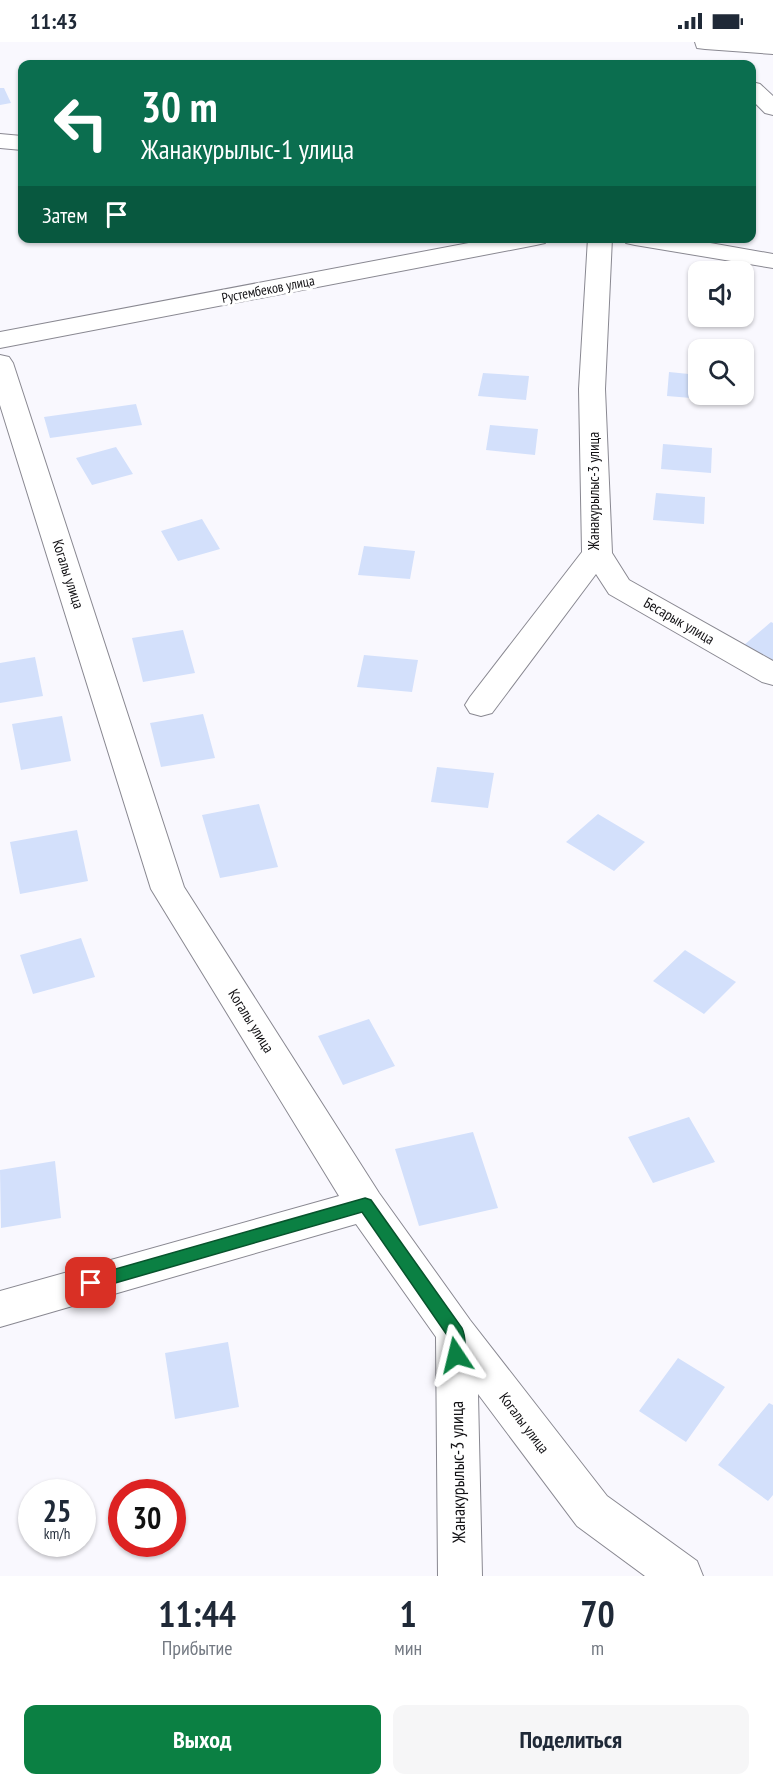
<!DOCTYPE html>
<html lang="ru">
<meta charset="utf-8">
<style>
:root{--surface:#fff;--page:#f6f6f7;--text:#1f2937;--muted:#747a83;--accent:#0b8043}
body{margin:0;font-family:"PT Sans Narrow",sans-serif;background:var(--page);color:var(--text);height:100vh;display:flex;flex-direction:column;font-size:22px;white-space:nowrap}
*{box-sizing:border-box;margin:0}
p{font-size:20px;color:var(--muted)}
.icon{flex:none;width:33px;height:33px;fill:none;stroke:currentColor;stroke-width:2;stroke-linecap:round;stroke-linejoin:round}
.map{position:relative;height:1534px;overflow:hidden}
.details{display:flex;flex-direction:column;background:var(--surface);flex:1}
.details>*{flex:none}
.banner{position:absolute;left:18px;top:18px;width:738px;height:183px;border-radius:12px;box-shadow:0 2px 4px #0004;background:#0b6e4f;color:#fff;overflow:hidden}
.fabs{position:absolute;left:688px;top:219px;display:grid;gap:12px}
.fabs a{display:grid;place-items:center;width:66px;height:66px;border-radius:12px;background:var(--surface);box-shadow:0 2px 4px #0004;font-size:30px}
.speed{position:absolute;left:18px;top:1437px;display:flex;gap:12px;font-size:30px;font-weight:700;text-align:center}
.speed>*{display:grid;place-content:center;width:78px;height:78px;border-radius:50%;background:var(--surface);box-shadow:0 2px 4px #0004;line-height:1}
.speed small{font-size:15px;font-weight:400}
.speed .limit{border:9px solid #d22;background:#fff;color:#111}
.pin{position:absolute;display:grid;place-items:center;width:51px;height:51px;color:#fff;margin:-26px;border-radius:12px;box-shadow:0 3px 9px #0006}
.me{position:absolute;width:66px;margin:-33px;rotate:350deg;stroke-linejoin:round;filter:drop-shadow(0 0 4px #0008)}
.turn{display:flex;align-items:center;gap:21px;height:126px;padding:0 24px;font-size:27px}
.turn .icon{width:78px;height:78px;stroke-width:2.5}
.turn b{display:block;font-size:42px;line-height:51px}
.then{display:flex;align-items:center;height:57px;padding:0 24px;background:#0003;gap:12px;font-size:22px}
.eta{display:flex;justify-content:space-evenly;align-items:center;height:102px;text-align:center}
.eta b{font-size:36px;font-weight:700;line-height:42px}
.cta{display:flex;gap:12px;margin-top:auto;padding:12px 24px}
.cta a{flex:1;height:69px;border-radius:12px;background:var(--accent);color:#fff;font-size:24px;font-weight:700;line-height:69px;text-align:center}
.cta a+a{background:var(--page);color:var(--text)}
.status{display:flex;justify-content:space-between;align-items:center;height:42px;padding:0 30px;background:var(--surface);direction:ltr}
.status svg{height:16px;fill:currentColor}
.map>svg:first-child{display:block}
.building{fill:#d3e0fb}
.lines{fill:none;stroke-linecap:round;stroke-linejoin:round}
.minor-casing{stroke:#898891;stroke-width:2}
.minor{fill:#fff;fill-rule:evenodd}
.route{fill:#0b8043;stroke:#07532c;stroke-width:1.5}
.labels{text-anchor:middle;stroke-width:6;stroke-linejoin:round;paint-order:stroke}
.far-street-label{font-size:14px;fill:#121114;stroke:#fff}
.street-label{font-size:15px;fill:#121114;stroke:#fff}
.near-street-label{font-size:18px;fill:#121114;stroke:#fff}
</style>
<div class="status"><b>11:43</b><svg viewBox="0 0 49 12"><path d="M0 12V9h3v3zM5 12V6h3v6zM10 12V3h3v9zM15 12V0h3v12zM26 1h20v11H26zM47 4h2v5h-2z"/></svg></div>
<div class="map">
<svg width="773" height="1534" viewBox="0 0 773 1534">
<rect width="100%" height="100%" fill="#f9f8fe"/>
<path class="building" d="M0,46H4L11,61L0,63Z
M669,330L699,333V352H715V358L667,354Z
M483,331L529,334L526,358L478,354Z
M136,362L142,383L50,396L44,375Z
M490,383L538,387L535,413L486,408Z
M663,402L712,406L711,431L661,427Z
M116,405L133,432L92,443L76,416Z
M656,451L705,455L704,482L653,478Z
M202,477L220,507L178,519L161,489Z
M364,504L415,509L410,537L358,533Z
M771,580L773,581V618L744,603Z
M183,588L195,631L143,640L132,596Z
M364,613L418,618L412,650L357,645Z
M35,615L43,654L0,661V621Z
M203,672L215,716L161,725L150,681Z
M62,674L71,719L21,728L12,682Z
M437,725L494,731L488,766L431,760Z
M259,762L278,825L220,836L202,773Z
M598,772L645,800L614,829L566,800Z
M77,788L88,839L20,852L10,800Z
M81,896L95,935L33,952L20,913Z
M685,908L736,940L704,972L653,939Z
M369,977L395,1024L343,1043L318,994Z
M689,1075L715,1120L653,1141L628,1095Z
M473,1090L498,1166L419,1184L395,1107Z
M55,1119L61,1176L1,1186L0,1128Z
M228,1300L239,1365L175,1377L165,1311Z
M678,1316L725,1345L686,1400L639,1369Z
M769,1361L773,1363V1453L768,1459L718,1423Z"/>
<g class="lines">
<defs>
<path id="minor" d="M695,0H773V12L705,7L697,6Z
M752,40L760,42L773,54V73L765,71L752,58Z
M0,92L22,94V108L0,106Z
M495,196H548L545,201L536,203L0,306V290Z
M588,196H612L605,347L612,511L629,538L773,619V643L762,640L609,552L596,532L492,671L481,674L470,671L465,663L470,655L582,510L579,347Z
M623,196H682L773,212V226L635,203L626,201Z
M0,313L9,315L13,321L184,845L379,1151L470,1278L607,1454L697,1519L703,1534H645L577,1484L478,1352L482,1534H438L436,1295L356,1182L0,1285V1249L339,1154L151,847L0,363Z"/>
</defs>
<use href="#minor" class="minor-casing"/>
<use href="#minor" class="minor"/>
</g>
<path class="route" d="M365,1156L371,1158L462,1286C466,1295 466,1309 462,1319L456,1321L450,1319L447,1313V1293L362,1170L91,1248L85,1246L83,1241L85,1236L91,1234Z"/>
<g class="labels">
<g class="far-street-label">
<text transform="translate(268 247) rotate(-11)" y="5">Рустембеков улица</text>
</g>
<g class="street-label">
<text transform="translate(594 449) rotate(-90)" y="5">Жанакурылыс-3 улица</text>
<text transform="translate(68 532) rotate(72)" y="5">Когалы улица</text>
<text transform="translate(679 579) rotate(30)" y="5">Бесарык улица</text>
<text transform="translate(251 979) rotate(58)" y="5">Когалы улица</text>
<text transform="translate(524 1381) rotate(53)" y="5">Когалы улица</text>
</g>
<g class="near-street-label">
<text transform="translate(458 1430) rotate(-91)" y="6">Жанакурылыс-3 улица</text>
</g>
</g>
</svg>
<div class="fabs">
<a><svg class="icon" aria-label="sound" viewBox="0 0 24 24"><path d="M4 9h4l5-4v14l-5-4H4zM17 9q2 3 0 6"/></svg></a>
<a><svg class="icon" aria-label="search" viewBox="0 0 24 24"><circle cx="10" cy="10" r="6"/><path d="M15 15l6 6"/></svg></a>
</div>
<div class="speed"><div>25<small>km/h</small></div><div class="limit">30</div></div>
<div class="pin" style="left:91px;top:1241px;background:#d93025"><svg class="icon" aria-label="arrive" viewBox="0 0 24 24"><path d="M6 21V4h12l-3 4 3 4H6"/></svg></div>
<svg class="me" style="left:456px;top:1313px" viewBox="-20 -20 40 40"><path d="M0-17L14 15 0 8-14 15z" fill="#0b8043" stroke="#fff" stroke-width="4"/></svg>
<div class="banner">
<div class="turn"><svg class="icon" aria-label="left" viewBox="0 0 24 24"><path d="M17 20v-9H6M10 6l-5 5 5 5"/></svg><div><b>30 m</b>Жанакурылыс-1 улица</div></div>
<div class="then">Затем<svg class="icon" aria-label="arrive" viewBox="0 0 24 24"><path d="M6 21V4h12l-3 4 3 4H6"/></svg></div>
</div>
</div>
<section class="details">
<div class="eta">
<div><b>11:44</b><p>Прибытие</p></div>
<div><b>1</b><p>мин</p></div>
<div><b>70</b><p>m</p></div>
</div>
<div class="cta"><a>Выход</a><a>Поделиться</a></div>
</section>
